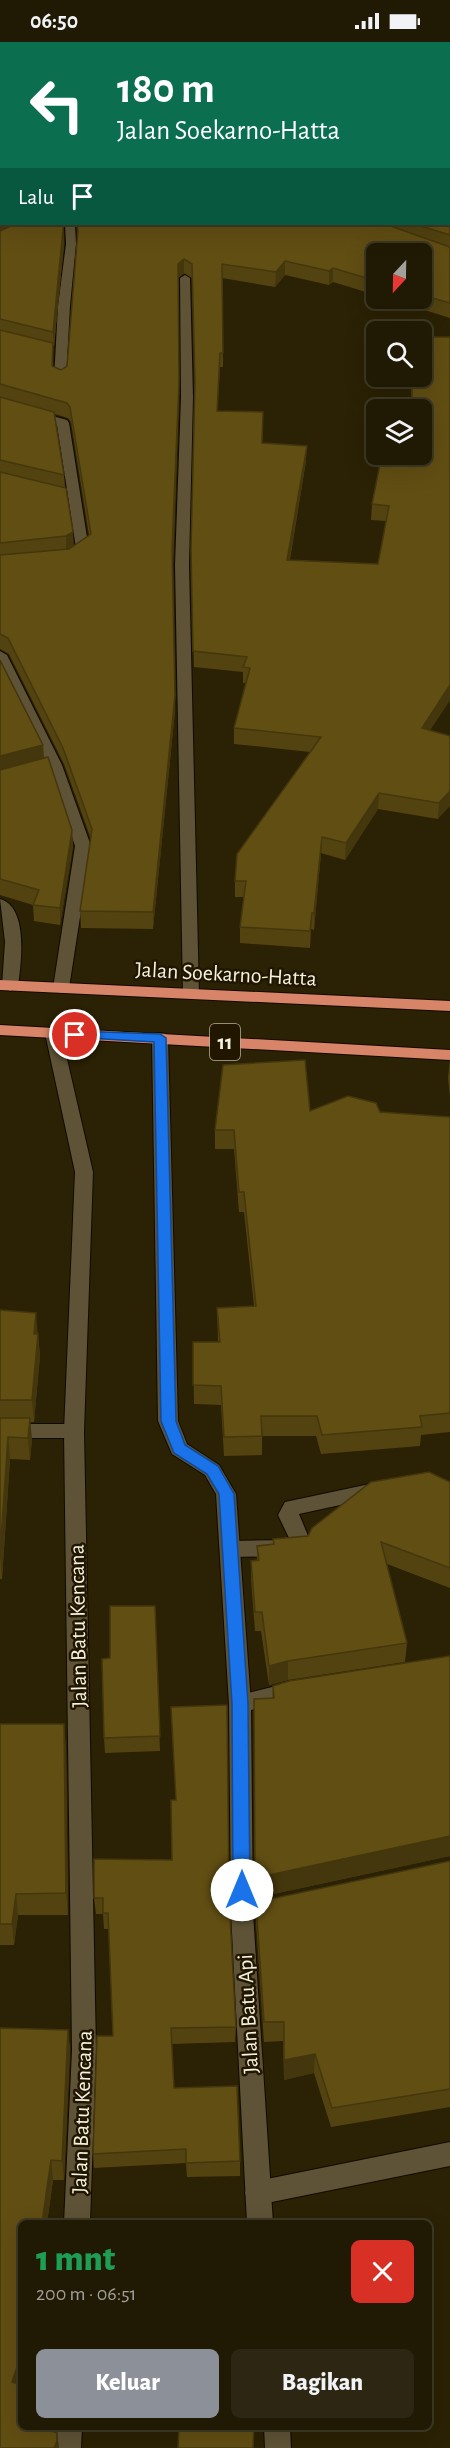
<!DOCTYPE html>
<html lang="id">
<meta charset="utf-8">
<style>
:root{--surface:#201903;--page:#2d2612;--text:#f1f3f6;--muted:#a2a09a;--line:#3d3825;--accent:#8c9099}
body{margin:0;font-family:"Alegreya Sans",sans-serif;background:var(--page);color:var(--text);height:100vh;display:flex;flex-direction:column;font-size:22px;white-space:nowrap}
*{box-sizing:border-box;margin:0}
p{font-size:20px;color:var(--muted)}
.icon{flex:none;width:33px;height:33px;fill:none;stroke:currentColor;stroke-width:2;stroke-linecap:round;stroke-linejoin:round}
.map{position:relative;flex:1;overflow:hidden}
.details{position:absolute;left:18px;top:2178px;width:414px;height:210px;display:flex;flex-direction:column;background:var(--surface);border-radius:9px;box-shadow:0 6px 24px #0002,0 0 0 2px var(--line)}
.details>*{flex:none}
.hud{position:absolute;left:0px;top:0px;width:450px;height:183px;box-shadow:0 6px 24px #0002,0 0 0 2px var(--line);background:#0b6e4f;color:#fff;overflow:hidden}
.needle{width:39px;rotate:202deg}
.tools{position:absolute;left:366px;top:201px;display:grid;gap:12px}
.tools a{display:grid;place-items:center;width:66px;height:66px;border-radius:9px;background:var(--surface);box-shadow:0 6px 24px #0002,0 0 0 2px var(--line);font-size:30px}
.pin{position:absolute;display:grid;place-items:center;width:51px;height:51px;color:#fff;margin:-26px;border:3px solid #fff;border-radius:50%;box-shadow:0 2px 6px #0007}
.me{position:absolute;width:66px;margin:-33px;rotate:0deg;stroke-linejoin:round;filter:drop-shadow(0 0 4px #0008)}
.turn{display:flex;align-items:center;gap:21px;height:126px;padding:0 18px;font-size:27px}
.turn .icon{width:78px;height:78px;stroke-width:2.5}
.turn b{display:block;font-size:42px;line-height:51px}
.then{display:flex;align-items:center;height:57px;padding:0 18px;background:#0003;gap:12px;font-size:22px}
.round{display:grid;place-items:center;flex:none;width:63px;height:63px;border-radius:9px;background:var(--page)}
.summary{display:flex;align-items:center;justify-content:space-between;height:102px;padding:0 18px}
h1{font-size:36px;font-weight:800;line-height:45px;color:#1e9e55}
.primary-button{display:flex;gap:12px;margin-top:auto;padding:12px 18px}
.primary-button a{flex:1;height:69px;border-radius:9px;background:var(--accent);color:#fff;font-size:24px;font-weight:800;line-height:69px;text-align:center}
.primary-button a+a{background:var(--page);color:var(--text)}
.status{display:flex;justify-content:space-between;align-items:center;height:42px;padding:0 30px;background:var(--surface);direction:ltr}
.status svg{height:16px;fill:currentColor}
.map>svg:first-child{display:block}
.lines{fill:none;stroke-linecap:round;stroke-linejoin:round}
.minor-casing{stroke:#120a00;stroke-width:2}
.tertiary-casing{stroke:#120a00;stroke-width:2}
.primary-casing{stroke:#120a00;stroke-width:2}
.trunk-casing{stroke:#120a00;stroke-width:2}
.minor{fill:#5e5336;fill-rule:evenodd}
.tertiary{fill:#5e5336;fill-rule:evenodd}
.primary{fill:#b9785b;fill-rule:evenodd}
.trunk{fill:#d78468;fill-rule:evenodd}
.wall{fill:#534310;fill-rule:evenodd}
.shaded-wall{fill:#44370d}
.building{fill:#614e13;stroke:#44370d;stroke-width:1.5}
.route{fill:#1a73e8;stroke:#114b97;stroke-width:1.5}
.labels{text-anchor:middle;stroke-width:5;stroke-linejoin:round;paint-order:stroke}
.shield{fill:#211700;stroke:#b7b09d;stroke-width:1.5}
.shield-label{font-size:21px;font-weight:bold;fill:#f7f1e0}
.street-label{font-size:22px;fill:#f7f1e0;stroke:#211700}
</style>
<div class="status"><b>06:50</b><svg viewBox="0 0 49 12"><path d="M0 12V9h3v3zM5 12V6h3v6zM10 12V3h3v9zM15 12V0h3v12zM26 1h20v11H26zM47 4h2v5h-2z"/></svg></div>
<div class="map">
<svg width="450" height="2406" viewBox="0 0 450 2406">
<rect width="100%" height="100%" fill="#2b2104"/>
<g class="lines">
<defs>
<path id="minor" d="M450,5V11L448,12V6Z
M65,182H75L76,202L70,264L66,337L60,341L54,337L58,264L66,202Z
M185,233L190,236L193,355L189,523L199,952L191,957L183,952L175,523L181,355L180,236Z
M0,359L67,378L69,381L89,508L71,519L64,515L76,506L57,383L0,367Z
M0,609L7,613L62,723L91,804L69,946L61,951L53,946L75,804L48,723L0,627Z
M0,857C29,865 21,922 18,944L10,949L2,944L5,900Z
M0,1382H74L81,1384L84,1389L81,1394L74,1396H0Z
M379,1440L386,1443L389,1448L386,1453L299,1472L311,1501L304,1512L297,1514L231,1515L224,1513L221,1507L224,1501L231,1499L290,1498L278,1473L285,1460Z
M296,1639L304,1642L307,1648L304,1654L240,1671L232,1668L229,1662L232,1656L240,1653Z
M450,2100V2124L257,2163L248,2160L245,2151L248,2142L257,2139Z"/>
<path id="tertiary" d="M53,986L59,987L61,991L93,1130L84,1389L96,2008L90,2181H64L72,2008L64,1389L75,1130L45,991L47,987Z
M160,991L166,992L168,996L178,1379L187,1402L219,1423L236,1452L251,1662L253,1871L273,2181H247L231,1871L229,1662L216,1452L205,1433L172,1412L158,1379L152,996L154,992Z
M56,2385H82L81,2406H55Z
M264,2385H290L291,2406H265Z"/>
<path id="primary" d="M387,0H397L398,2H388Z
M427,0H437L438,2H428Z
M448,9L450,10V16L448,15Z"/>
<path id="trunk" d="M0,938L450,959V969L0,948Z
M0,983L450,1008V1018L0,993Z"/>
</defs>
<use href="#minor" class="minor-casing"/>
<use href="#tertiary" class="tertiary-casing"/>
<use href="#primary" class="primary-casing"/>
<use href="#trunk" class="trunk-casing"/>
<use href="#minor" class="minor"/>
<use href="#tertiary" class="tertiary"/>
<use href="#primary" class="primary"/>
<use href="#trunk" class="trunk"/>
</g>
<path class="wall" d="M0,0H379L376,2H2V182H63L64,202L54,304H53V325L61,328L67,324L78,189L77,182H448L450,69V276L386,256H422V212H376V253L333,240L329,243L285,233L275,245L222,236L223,325H220L217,369L262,401L306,419L290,518L378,522L386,479L371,478L372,462L422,412V368H411V334H422L450,658L430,688L450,694L438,777L378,767L345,818L321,811L314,888L311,887L310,906L240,901V885L244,855H235V839L310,710L234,702V686L246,641H243V630L194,625L191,507L195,345L192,236L184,231L178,236L179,355L173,522L175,669L153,887L81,886L80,869L91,797L64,722L9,612L0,607ZM55,372L68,376L71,380L89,493L73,504L65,445L64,433Z
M0,618L43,703L44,717L72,788L73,804L60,883L34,879L33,863L0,853Z
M450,1017V1056L448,1036Z
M310,1069L380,1070L450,1075V1390L421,1393L420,1404L321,1412L316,1394H262V1413L224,1414L221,1363L194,1362L193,1300H218L217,1266L254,1264L244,1170H239L234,1107H215V1088Z
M0,1268L38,1292L40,1314L34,1380H30L32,1398L30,1418L10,1417L2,1537H0Z
M450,1440V1546L387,1522L407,1601L405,1620L288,1638L269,1643L261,1589H255L251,1538V1519H257V1504L273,1502V1497L308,1494Z
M155,1564L160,1709L105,1711L104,1696L110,1616Z
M450,1614V1814L255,1856L254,1657L272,1656L273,1644Z
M0,1682L66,1704L68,1873H18L14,1903H0Z
M450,1819V2065L331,2085L314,2031L284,2038L283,1999L264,2000L256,1880V1860Z
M94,1856H229L236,1985L235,2000L172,2002L174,2046L240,2119V2134L187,2135L186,2121L94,2126L93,2112L113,1994L109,1887H104L103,1872H96Z
M0,1986L68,1988L70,2008L64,2138H53L47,2181H21V2339L20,2342L21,2343V2385H54V2389L57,2391L59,2406H0Z"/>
<path class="shaded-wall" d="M353,0H379L376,2H353Z
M448,49H450V62H448Z
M2,178V182H21L0,193V179Z
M63,188L64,202L54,304L53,290Z
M184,217V231L178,236L179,355L173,523L178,222Z
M285,219V233L275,245L276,230Z
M333,226V240L329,243V229Z
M220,311V325L217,384V369Z
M307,404L306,419L287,533V518Z
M73,490L74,506L66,510V494Z
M450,643V658L421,702L422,686Z
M175,653V669L153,887V870Z
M43,703L44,720L0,731V714Z
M450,749V764L438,777L439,761Z
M379,751L378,767L345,818L346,801Z
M72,788L73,804L60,883V866Z
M322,795L321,811L314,888V871Z
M312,871L311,887L310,906V889Z
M36,1271L38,1293L34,1292Z
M38,1292L40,1314L34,1380L32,1358Z
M30,1376L32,1398L30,1418L28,1396Z
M8,1395L10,1417L2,1537L0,1513Z
M288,1619V1638L269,1643V1624Z
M64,1682L66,1704L68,1873L66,1851Z
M450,1794V1814L255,1856V1836Z
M16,1852L18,1873L14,1903L12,1882Z
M68,1988L70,2008L64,2138L62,2119Z
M315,2012L314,2031L284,2038V2018Z
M51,2118L53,2138L47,2181H42Z
M21,2313V2339L15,2358L12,2340Z
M57,2391L59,2406H54Z"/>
<path class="building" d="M3,0H355L358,2H3Z
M0,5H2V67H0Z
M448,68L450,69V193L414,182H448Z
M0,76H2V109H0Z
M0,118H2V163L0,161Z
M2,169V178L0,179V170Z
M15,182H63V188L53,290L0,277V189Z
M77,182H385L450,205V261L422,253V212H376V239L333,226L329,229L285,219L276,230L222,222L223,311H220L217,369L263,370L262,401L307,404L287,518L378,522L389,464L372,462L382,412H422V368H412V334H422V295H450V643L422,686L450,694V749L439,761L379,751L346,801L322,795L314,871H312L310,889L240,885L246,839H235L237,812L321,695L234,686L250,626L243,625L247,615L193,609L191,507L195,340L192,222L184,217L178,222L179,340L172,507L175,653L153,870L80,869L92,787L63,706L8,596L0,592V513L69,507L91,492L70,365L67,361L0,342V288L53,301L52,324L61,328L67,324L78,188Z
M0,355L54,370L64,433L0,418Z
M0,430L66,446L73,490L66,494L0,501Z
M0,618L43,703L0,714Z
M48,715L72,788L60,866L33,863L39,848L0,837V728Z
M305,1018L310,1069L348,1054L376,1061L380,1070L450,1075V1371L420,1374L422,1385L322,1393L317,1374H261L262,1394L224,1395L221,1344L193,1343V1300H220L217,1266L256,1264L244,1150H239L234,1088H215L223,1023Z
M0,1268L36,1271L34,1292H38L32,1358H0Z
M0,1376H30L28,1396L8,1395L0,1513Z
M429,1430L450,1440V1526L381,1500L407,1601L288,1619L269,1624L262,1570H255L251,1519L259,1518L257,1504L274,1502L273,1497L308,1494L312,1486L371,1440Z
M110,1564H155L160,1694L104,1696L102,1617L110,1616Z
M450,1614V1794L255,1836L254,1657L274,1656L273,1644L289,1639Z
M227,1663L229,1856L236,1985L171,1986L174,2046L237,2044L240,2119L186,2121V2107L93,2112L97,1994H113L108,1871H103V1856H94V1817L172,1818L171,1758H176L171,1665Z
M0,1682H64L66,1851L16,1852L12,1882H0Z
M450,1819V2047L332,2066L315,2012L284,2018V1980H264L256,1860Z
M0,1986L68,1988L62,2119L51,2118L42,2181H21V2313L12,2340L21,2343V2385H51L50,2388L57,2391V2399L54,2406H0Z
M179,2385H254L253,2406H178Z"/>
<path class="route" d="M75,989L160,992L166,996L176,1379L185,1403L218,1424L234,1452L248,1662L250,1848L248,1853L242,1856L235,1853L233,1848L232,1662L219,1452L207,1432L174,1411L161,1379L154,1000L71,995L69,993Z"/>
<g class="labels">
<rect class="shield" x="210" y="982" width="30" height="36" rx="4.5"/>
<g class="shield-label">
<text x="225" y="1007">11</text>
</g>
<g class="street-label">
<text transform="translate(226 931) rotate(3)" y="8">Jalan Soekarno-Hatta</text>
<text transform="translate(77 1584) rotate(-91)" y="8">Jalan Batu Kencana</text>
<text transform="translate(247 1972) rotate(-93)" y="8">Jalan Batu Api</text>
<text transform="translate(81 2070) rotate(-88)" y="8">Jalan Batu Kencana</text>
</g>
</g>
</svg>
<div class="tools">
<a><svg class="needle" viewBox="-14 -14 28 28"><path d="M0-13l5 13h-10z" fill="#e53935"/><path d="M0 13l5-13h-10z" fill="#a2a09a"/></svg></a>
<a><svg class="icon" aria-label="search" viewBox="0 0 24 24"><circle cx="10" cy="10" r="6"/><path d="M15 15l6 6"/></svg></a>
<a><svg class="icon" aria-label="layers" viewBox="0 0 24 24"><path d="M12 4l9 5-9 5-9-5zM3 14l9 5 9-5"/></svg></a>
</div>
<div class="pin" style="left:75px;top:993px;background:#d93025"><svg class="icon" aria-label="arrive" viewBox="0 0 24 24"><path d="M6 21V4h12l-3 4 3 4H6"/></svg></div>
<svg class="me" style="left:242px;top:1848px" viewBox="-20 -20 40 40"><circle r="19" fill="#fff"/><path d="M0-13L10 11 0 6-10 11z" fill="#1a73e8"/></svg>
<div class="hud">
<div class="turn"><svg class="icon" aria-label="left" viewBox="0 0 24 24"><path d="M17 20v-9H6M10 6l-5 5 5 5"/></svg><div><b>180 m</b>Jalan Soekarno-Hatta</div></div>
<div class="then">Lalu<svg class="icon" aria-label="arrive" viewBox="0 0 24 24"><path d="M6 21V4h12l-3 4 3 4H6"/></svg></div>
</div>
<section class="details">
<div class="summary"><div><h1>1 mnt</h1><p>200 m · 06:51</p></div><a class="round" style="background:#d93025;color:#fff"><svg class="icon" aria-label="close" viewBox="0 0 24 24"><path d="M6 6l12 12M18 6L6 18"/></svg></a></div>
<div class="primary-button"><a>Keluar</a><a>Bagikan</a></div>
</section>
</div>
